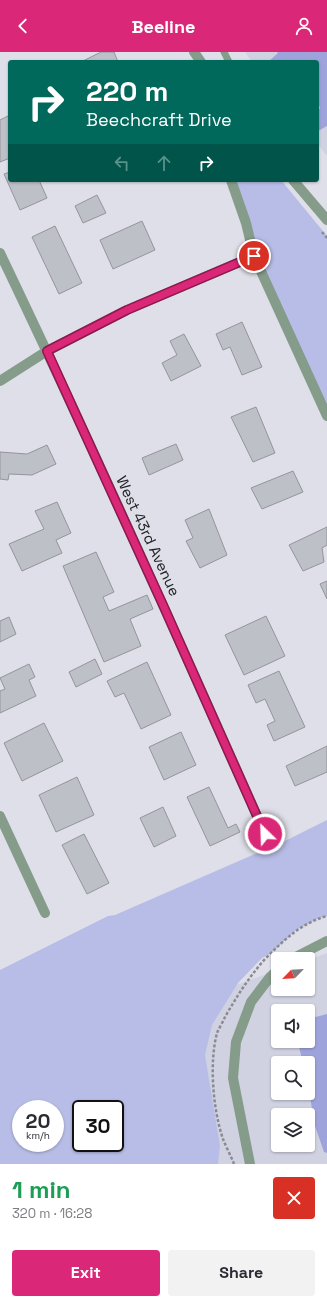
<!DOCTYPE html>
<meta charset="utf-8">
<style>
:root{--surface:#fff;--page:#f2f2f3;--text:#2b2b33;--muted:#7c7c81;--accent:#db2777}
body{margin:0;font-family:"Space Grotesk",sans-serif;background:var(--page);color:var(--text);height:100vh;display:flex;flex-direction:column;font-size:15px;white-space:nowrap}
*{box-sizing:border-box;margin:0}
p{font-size:13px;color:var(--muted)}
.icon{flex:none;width:22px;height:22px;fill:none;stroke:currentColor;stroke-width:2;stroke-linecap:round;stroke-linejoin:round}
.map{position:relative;height:1112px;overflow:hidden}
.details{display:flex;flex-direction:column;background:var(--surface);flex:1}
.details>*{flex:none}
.guide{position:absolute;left:8px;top:8px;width:311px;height:122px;border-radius:4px;box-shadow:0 1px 3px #0004;background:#00695c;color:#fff;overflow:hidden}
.needle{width:26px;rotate:245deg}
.controls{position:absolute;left:271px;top:900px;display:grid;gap:8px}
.controls a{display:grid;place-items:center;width:44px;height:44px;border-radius:4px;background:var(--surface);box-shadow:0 1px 3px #0004;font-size:20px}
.speed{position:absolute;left:12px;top:1048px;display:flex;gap:8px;font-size:20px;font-weight:700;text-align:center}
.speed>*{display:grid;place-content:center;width:52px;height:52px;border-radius:50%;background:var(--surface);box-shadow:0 1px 3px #0004;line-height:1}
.speed small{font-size:10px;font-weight:400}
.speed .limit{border:2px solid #111;border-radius:6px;background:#fff;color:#111}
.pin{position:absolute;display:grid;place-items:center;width:34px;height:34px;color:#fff;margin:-17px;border:2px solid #fff;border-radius:50%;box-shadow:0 1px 4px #0007}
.me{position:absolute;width:44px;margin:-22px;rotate:336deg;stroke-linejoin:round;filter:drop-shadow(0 0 3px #0008)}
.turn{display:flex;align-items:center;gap:14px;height:84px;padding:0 12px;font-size:18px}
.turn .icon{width:52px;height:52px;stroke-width:2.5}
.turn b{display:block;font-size:28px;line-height:34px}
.lanes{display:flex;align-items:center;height:38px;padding:0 12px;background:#0003;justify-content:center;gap:20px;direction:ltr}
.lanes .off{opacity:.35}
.round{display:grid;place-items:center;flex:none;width:42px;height:42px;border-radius:4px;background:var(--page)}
.overview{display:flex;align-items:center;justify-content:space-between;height:68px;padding:0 12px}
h1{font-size:24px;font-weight:700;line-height:30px;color:#1e9e55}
.primary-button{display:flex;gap:8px;margin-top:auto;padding:8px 12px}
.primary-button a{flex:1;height:46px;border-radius:4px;background:var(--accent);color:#fff;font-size:16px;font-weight:700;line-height:46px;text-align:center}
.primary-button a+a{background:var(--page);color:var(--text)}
header{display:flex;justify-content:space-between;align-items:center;height:52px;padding:0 12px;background:var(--accent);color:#fff;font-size:18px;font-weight:700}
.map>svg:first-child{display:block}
.built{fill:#d0d2e2;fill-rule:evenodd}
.green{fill:#b8bde7;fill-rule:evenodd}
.water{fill:#9ea4db}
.building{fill:#bec0c8;stroke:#93949c}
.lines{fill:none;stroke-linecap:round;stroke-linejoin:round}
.path{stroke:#8a8b92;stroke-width:2.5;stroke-dasharray:3 2;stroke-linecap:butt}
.service{stroke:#859c8b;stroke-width:7}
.minor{stroke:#859c8b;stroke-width:10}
.route-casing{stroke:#8e194d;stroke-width:10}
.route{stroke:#db2777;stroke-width:7}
.labels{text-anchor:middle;stroke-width:4;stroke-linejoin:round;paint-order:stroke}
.street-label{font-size:15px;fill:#202124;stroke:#dedfe8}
</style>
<header><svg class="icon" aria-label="back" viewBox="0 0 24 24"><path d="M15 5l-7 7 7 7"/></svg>Beeline<svg class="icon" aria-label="person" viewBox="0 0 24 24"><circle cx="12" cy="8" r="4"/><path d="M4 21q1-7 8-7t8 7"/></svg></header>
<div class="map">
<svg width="327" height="1112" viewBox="0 0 327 1112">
<rect width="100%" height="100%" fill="#dedfe8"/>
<path class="built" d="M245,0H327V104L317,91V10H252Z
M327,901V1112H125L162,1014L208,943L278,918V937H308V908ZM278,959H308V989H278ZM278,1011H308V1041H278ZM278,1063H308V1093H278Z"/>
<path class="green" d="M234,128H281L327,184V364L254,204Z
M327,768V864L319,866L296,878L271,901L262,906L238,931L212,973L205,1003L220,1094L218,1112H0V918L108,864L115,863L287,788ZM21,1057H55V1091H21ZM81,1057H115V1091H81Z"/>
<path class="water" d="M277,0H327V74L318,79L317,78V61L320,56L317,48V10H268L278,1Z
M327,962V1101L324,1100L314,1071L308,1030V1011H303L299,995L301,989H308V967Z"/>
<path class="building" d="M101,0H114L118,10H81Z
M10,63V106L0,110V68Z
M10,120V128H39L47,146L20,158L4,122Z
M97,143L106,161L83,171L75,154Z
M142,169L155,198L113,217L100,188Z
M55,174L82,231L59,242L32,185Z
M242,270L262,315L242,323L230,295L223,298L216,282Z
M184,282L201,314L171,329L162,311L177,303L170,289Z
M256,355L275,401L253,410L231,365Z
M176,392L183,408L149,423L142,406Z
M47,393L56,412L32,423L9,422L8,428L0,427V400L27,402Z
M293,419L303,440L262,457L251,436Z
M57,450L71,481L56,488L62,501L22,519L9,492L44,477L35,459Z
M209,457L227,503L200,516L186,489L193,486L185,468Z
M327,475V493L322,496L324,510L303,519L289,493Z
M96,500L114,540L103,545L109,559L147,543L153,557L130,567L141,594L104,610L63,514Z
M327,529V547L320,532Z
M266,564L285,604L244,623L225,583Z
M9,565L16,582L0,590V569Z
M95,607L102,622L76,635L69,620Z
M147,610L171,663L141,677L124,641L115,645L107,629Z
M29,612L35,625L29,628L36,644L0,661V639L5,637L0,626Z
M279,619L305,675L274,689L267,673L275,669L265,647L256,651L248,633Z
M44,671L63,709L22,729L4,691Z
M181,680L196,713L164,728L149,695Z
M327,694V720L295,734L286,714Z
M77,725L94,763L56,780L39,743Z
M209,735L228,776L236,772L240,780L210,794L187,745Z
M163,755L176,784L154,795L140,766Z
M84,782L109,831L87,842L62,793Z"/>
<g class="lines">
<path class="path" d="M322,180L327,186
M234,1112C231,1104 226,1095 223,1087C213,1058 209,1011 217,981C219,976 223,970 225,965C237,944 249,925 265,907C284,888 301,871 327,864"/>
<path class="service" d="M224,0L229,10"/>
<path class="minor" d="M194,0L201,10
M231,128L246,171L254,204L327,364
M293,128L327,168
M0,201C92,393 179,588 265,782
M0,329L47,299L127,258L254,204
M0,764L45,861
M292,907L327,889
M250,1112L233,1026L236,990L251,950L270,925L278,918"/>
</g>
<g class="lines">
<defs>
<path id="route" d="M254,204L127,258L47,299L163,553L265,782"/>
</defs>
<use href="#route" class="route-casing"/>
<use href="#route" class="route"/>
</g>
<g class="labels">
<g class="street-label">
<text transform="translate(148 484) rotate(65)" y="5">West 43rd Avenue</text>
</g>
</g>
</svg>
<div class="controls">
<a><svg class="needle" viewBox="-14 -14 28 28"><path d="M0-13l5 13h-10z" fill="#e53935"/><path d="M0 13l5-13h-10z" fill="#7c7c81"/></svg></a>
<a><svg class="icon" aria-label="sound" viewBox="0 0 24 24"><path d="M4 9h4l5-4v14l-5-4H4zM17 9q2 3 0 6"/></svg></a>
<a><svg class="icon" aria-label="search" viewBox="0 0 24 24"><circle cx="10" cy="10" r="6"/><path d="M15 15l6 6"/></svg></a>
<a><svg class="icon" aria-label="layers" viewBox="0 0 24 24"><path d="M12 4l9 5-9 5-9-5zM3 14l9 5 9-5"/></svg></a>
</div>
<div class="speed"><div>20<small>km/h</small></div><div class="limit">30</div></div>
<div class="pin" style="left:254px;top:204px;background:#d93025"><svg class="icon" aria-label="arrive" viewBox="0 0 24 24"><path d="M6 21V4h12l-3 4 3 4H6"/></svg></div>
<svg class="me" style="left:265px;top:782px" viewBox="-20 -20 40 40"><circle r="17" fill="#db2777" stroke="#fff" stroke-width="3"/><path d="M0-11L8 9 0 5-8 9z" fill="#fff"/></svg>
<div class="guide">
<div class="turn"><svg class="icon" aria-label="right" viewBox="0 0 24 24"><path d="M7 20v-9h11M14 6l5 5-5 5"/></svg><div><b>220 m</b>Beechcraft Drive</div></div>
<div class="lanes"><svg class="icon off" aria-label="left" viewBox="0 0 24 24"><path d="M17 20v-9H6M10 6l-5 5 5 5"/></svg><svg class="icon off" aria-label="ahead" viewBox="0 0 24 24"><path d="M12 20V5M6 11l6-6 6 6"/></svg><svg class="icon" aria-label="right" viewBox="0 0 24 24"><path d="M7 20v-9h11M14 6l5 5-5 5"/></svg></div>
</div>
</div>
<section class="details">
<div class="overview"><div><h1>1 min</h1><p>320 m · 16:28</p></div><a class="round" style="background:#d93025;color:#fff"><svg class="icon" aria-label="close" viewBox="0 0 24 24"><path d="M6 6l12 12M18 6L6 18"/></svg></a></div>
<div class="primary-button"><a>Exit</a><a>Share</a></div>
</section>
